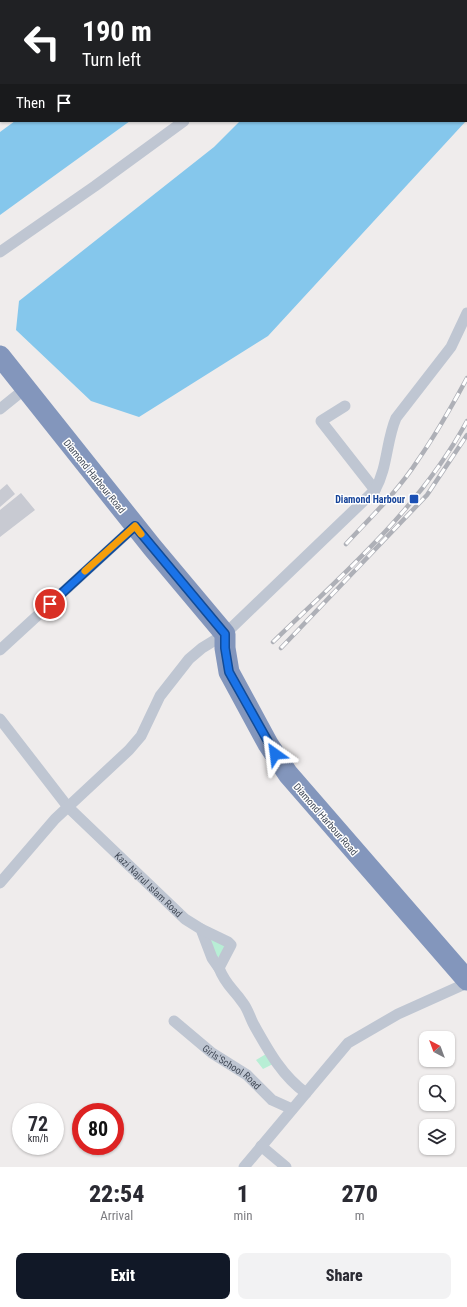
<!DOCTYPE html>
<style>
:root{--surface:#fff;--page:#f2f2f3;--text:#2b2b33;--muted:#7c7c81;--accent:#111827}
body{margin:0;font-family:"Roboto Condensed",sans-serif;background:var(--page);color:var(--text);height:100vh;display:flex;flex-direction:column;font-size:15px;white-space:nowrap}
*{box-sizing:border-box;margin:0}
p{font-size:13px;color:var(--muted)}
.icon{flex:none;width:22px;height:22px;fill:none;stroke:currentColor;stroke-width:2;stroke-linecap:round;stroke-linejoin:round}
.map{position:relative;height:1167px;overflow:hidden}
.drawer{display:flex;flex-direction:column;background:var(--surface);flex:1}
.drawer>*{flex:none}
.guide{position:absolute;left:0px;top:0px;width:467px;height:122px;box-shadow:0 1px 3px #0004;background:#202124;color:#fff;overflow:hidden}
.needle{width:26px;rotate:319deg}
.controls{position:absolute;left:419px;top:1031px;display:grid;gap:8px}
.controls a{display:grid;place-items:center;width:36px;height:36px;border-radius:8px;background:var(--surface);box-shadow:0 1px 3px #0004;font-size:20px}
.speed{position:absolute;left:12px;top:1103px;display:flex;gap:8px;font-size:20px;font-weight:700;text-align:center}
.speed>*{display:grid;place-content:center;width:52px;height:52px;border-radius:50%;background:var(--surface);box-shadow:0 1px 3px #0004;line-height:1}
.speed small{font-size:10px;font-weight:400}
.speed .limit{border:6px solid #d22;background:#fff;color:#111}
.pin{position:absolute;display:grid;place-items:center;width:34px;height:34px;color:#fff;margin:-17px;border:2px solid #fff;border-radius:50%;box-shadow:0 1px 4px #0007}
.me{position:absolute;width:44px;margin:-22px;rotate:329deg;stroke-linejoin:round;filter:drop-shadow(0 0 3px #0008)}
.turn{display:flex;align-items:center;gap:14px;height:84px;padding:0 16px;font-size:18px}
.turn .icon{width:52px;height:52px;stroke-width:2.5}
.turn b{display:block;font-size:28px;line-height:34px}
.then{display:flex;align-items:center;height:38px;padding:0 16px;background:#0003;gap:8px;font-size:15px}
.eta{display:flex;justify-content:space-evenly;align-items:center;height:68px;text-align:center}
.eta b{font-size:24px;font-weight:800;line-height:28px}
.primary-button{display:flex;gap:8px;margin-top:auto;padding:8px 16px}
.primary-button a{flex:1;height:46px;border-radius:8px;background:var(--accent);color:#fff;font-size:16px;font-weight:800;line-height:46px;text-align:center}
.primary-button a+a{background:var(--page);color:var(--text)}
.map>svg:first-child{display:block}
.green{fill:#b8eed5}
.water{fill:#85c7ec}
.building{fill:#c8cad2}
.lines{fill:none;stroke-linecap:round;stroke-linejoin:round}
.street{stroke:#bfc6d2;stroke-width:11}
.highway{stroke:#8396bc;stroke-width:21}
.rail-casing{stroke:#aeb0b7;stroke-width:4.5}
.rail{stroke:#fff;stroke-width:3;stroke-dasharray:9;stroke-linecap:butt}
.route-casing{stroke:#114b97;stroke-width:10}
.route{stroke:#1a73e8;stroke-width:7}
.slow{stroke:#f59e0b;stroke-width:7}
.transit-dot{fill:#1a4fb4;stroke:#fff;stroke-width:1.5}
.labels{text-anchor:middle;stroke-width:3;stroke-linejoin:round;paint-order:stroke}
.street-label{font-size:10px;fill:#444c59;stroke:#fff}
.transit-label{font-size:10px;font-weight:bold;fill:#164399;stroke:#fff;text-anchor:end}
</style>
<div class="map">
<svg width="467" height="1167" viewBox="0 0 467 1167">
<rect width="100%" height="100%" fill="#efecec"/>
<path class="green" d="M203,933L229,945L216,960Z
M266,1054L273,1064L263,1069L256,1060Z"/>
<path class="water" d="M0,0H63L1,1L0,46Z
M177,0H299L175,1Z
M365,0H467L466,121V1H364Z
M15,121H130L0,215V132Z
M240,121H466L268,336L139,417L91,401L16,330L19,301L214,147Z"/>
<path class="building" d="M7,484L15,494L0,507V490Z
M21,493L35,510L0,537V510Z"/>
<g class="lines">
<g class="street">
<path d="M74,1L75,0"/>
<path d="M112,1L113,0"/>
<path d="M338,1L339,0"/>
<path d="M0,60H1"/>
<path d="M0,91L1,90"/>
<path d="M0,252L95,186L184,121"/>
<path d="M345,406L321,421L375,490"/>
<path d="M0,409L26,388"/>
<path d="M0,650L135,526"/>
<path id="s1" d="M0,719L68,807L185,919L201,929L212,958L219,968"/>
<path d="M0,883L55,819L129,750L141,736L160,696L189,659L202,648L225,634L375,490C388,467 386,441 396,418L451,347L467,313"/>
<path d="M201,929L228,942L231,945L219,968C226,986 233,988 243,1003C248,1009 250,1018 254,1025C268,1050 282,1076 306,1093"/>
<path id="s2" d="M174,1021L212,1053L247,1075L272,1100L292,1109"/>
<path d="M261,1146L286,1167"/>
<path d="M244,1167L348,1043L398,1014L467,983"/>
</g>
<path class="highway" d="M0,356L152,547L225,634V648L229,672L268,744L288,774L467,980"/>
<defs>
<path id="rail" d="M346,544C371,517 398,491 418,460C436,434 452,406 467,378
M273,642C343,574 420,508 467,421
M281,648L427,495L467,435"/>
</defs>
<use href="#rail" class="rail-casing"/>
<use href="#rail" class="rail"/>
</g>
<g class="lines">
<defs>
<path id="route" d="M50,604L135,526L225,634V648L229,672L275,754"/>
</defs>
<use href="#route" class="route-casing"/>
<use href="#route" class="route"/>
<path class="slow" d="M85,571L135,526L141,534"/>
</g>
<rect class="transit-dot" x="409" y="494" width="10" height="10" rx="2"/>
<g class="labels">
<g class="street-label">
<text transform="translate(95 476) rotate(51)" y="4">Diamond Harbour Road</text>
<text transform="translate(326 819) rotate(49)" y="4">Diamond Harbour Road</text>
<text dy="4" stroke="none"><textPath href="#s1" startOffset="223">Kazi Najrul Islam Road</textPath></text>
<text dy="4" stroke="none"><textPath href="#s2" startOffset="74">Girls'School Road</textPath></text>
</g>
<g class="transit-label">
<text x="405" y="503">Diamond Harbour</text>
</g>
</g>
</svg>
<div class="controls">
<a><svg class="needle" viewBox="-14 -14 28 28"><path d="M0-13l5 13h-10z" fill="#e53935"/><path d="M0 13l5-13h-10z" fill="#7c7c81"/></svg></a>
<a><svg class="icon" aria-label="search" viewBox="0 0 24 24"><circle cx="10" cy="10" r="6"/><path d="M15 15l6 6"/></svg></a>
<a><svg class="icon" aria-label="layers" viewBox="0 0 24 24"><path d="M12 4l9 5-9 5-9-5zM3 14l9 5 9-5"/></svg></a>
</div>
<div class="speed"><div>72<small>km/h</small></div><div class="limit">80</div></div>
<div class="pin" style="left:50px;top:604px;background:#d93025"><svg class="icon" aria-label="arrive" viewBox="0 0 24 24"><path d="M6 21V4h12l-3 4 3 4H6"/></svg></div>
<svg class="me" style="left:275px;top:754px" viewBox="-20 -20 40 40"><path d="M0-17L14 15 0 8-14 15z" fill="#1a73e8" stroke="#fff" stroke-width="4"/></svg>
<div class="guide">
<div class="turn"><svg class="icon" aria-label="left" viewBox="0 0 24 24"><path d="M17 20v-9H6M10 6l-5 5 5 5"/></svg><div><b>190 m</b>Turn left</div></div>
<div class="then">Then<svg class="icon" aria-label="arrive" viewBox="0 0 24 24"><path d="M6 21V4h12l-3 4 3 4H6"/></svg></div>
</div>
</div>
<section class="drawer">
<div class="eta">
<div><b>22:54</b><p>Arrival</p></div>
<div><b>1</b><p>min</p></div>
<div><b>270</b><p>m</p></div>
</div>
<div class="primary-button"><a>Exit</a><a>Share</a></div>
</section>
